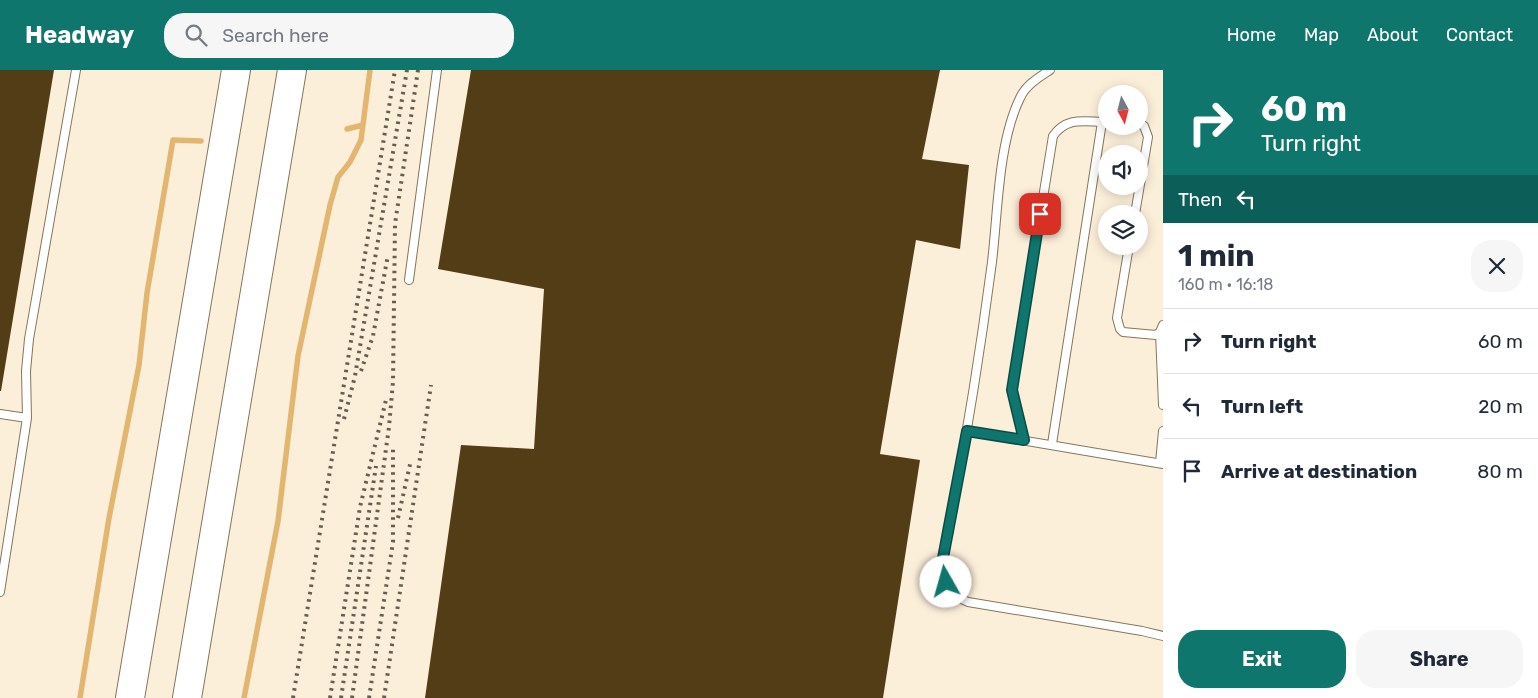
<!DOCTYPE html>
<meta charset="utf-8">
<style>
:root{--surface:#fff;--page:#f6f6f7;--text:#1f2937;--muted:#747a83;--line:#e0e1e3;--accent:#0f766e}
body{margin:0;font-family:Rubik,sans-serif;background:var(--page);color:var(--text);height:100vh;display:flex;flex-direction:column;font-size:19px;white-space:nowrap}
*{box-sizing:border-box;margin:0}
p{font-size:16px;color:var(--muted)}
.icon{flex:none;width:28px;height:28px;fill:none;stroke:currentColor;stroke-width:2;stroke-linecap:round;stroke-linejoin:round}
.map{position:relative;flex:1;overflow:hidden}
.details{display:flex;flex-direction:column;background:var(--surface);width:375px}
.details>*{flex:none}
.top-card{background:#0f766e;color:#fff;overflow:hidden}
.needle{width:32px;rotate:173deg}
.fabs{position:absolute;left:1098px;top:15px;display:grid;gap:10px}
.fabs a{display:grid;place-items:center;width:50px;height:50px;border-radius:50%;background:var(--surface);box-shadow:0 2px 12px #0003;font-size:25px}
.pin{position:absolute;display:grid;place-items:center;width:42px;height:42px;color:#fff;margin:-21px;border-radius:10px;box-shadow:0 2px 8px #0006}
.me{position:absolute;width:55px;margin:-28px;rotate:353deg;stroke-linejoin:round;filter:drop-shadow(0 0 4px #0008)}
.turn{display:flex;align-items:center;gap:18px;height:105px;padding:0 15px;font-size:22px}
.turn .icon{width:65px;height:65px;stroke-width:2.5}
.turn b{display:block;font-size:35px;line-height:42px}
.then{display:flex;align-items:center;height:48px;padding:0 15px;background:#0003;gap:10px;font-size:19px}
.round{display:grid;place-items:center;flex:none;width:52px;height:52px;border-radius:20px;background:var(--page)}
.overview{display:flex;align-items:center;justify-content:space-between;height:85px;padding:0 15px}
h1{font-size:30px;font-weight:700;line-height:38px}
.button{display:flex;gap:10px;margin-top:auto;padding:10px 15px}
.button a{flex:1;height:58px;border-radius:20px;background:var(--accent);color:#fff;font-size:20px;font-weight:700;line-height:58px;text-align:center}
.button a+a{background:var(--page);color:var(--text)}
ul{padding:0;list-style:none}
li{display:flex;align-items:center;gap:15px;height:65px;padding:0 15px;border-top:1px solid var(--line)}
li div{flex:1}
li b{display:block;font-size:19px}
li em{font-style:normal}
header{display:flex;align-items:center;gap:30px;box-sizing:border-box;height:70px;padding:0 25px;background:var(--accent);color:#fff}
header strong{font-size:24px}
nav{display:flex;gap:28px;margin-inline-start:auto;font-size:18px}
.search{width:350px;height:45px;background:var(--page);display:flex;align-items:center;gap:12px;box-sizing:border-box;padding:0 18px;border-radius:20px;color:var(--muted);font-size:19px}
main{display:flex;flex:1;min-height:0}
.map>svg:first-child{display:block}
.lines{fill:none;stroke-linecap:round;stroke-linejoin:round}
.stream{stroke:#e2b66e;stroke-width:5.5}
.building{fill:#533d16}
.service-casing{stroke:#84755e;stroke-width:10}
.motorway-casing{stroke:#84755e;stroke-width:30}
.service{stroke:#fff;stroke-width:8}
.motorway{stroke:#fff;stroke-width:28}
.rail{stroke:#665d51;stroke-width:4;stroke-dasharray:2.5 5;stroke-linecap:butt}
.route-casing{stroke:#0a4d48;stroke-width:12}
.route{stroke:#0f766e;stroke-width:9}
</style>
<header>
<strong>Headway</strong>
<div class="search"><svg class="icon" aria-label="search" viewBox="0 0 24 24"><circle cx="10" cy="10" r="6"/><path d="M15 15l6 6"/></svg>Search here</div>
<nav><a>Home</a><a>Map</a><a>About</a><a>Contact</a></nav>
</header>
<main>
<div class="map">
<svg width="1163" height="628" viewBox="0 0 1163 628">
<rect width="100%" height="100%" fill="#fcefda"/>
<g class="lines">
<path class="stream" d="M347,59L363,55
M80,628L109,448L139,295L147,223L173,70L201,71
M244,628L278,451L298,286L330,135L338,107L350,92L361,70L370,0"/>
</g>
<path class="building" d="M0,0H54L1,321H0Z
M471,0H940L922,89L969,95L960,179L916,170L880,384L920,390L883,628H425L461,375L534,379L544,219L438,199Z"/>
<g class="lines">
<defs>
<path id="service" d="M1050,0C1038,8 1026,15 1020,28C998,73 998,142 992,192C979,291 963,390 943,488L942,502L953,525L968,532L1142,561L1163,566
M1135,144L1148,67L1144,56L1139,53
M1129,176L1117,248L1120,259L1123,262L1156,265L1160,262L1163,255
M409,210L437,0
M1160,262L1163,335
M0,344L27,348L26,301L29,269L76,0
M967,361L1163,394
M1024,370L1012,320L1053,66C1067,46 1085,52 1106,52
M1052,374L1102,52
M1160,393L1163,361
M0,522L27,348"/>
<path id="motorway" d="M130,628L236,0
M187,628L292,0"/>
</defs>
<use href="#service" class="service-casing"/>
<use href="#motorway" class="motorway-casing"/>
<use href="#service" class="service"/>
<use href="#motorway" class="motorway"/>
<path class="rail" d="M361,301L373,266L388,185
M344,349L355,306L407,0
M398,448L411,390
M293,628L395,0
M330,628L360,437L386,330
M341,628L376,396
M352,628L389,357L393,312L395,154L418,0
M369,628L393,472V377
M384,628L431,315"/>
</g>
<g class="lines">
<defs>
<path id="route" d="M946,512L942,502L943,488L967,361L1024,370L1012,320L1040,144"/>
</defs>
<use href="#route" class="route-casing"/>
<use href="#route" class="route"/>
</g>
</svg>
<div class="fabs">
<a><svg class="needle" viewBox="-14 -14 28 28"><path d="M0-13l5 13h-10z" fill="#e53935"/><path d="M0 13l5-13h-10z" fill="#747a83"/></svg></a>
<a><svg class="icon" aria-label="sound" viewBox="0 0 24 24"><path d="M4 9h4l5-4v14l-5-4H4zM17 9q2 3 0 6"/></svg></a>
<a><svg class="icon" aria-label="layers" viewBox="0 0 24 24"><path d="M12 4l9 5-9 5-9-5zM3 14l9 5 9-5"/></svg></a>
</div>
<div class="pin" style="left:1040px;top:144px;background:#d93025"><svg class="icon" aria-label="arrive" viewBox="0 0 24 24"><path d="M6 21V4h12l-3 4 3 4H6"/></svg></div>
<svg class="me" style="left:946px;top:512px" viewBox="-20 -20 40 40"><circle r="19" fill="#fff"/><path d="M0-13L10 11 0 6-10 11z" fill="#0f766e"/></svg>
</div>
<section class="details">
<div class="top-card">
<div class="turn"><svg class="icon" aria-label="right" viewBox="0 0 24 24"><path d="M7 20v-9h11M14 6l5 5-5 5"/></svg><div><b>60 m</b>Turn right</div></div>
<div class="then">Then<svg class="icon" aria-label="left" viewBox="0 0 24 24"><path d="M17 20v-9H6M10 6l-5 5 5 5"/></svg></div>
</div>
<div class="overview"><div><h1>1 min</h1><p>160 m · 16:18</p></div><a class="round"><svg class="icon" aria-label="close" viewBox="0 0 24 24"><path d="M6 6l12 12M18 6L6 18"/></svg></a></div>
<ul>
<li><svg class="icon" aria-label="right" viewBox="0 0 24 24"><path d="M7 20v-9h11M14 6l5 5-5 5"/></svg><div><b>Turn right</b></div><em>60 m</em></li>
<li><svg class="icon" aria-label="left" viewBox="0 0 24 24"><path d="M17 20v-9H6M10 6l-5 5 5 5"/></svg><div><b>Turn left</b></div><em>20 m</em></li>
<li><svg class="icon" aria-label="arrive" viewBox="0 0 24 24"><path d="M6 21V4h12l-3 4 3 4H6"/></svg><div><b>Arrive at destination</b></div><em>80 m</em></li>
</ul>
<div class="button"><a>Exit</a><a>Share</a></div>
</section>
</main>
